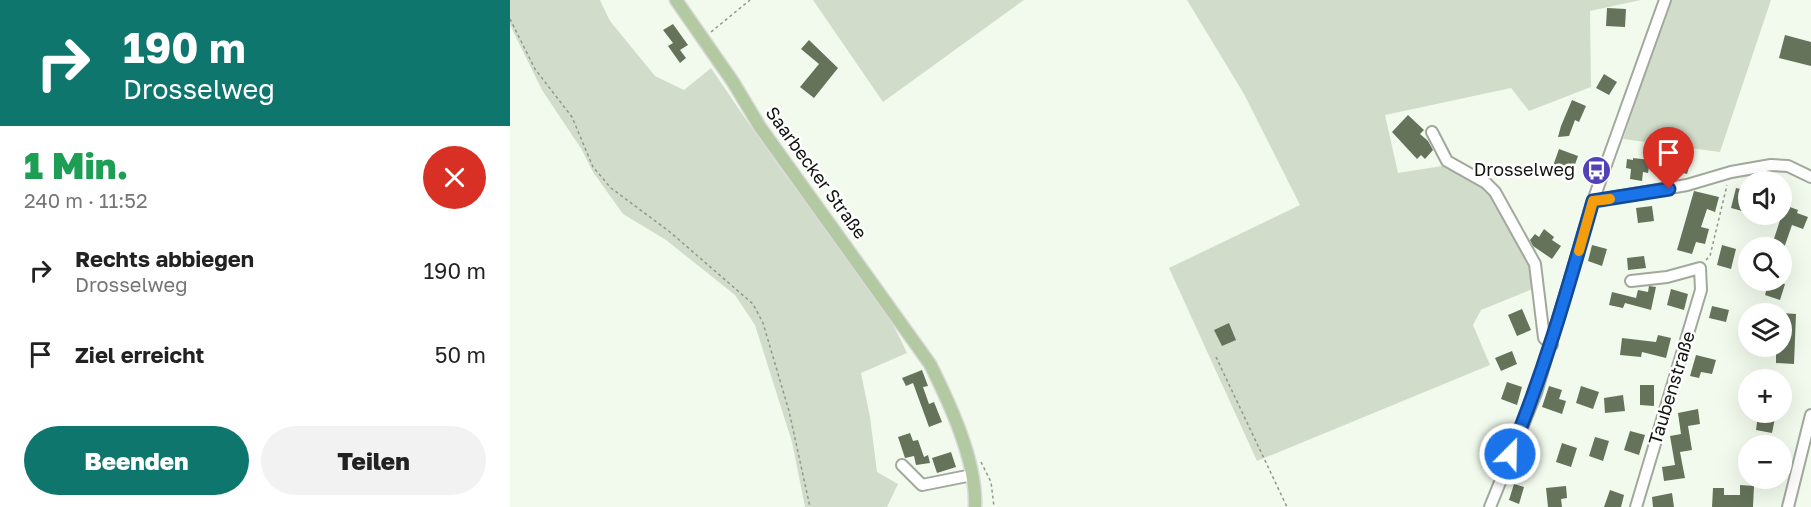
<!DOCTYPE html>
<html lang="de">
<meta charset="utf-8">
<style>
:root{--surface:#fff;--page:#f2f2f2;--text:#222;--muted:#767676;--accent:#0f766e}
body{margin:0;font-family:"Golos Text",sans-serif;background:var(--page);color:var(--text);height:100vh;display:flex;flex-direction:column;font-size:22px;white-space:nowrap}
*{box-sizing:border-box;margin:0}
p{font-size:20px;color:var(--muted)}
.icon{flex:none;width:33px;height:33px;fill:none;stroke:currentColor;stroke-width:2;stroke-linecap:round;stroke-linejoin:round}
.map{position:relative;flex:1;overflow:hidden}
.sheet{display:flex;flex-direction:column;background:var(--surface);width:510px}
.sheet>*{flex:none}
.top-card{background:#0f766e;color:#fff;overflow:hidden}
.fabs{position:absolute;left:1228px;top:171px;display:grid;gap:12px}
.fabs a{display:grid;place-items:center;width:54px;height:54px;border-radius:50%;background:var(--surface);box-shadow:0 6px 24px #0002;font-size:30px}
.pin{position:absolute;display:grid;place-items:center;width:51px;height:51px;color:#fff;margin:-62px -26px;border-radius:50% 50% 50% 0;rotate:-45deg;box-shadow:0 0 6px #0007}
.pin .icon{rotate:45deg}
.me{position:absolute;width:66px;margin:-33px;rotate:23deg;stroke-linejoin:round;filter:drop-shadow(0 0 4px #0008)}
.turn{display:flex;align-items:center;gap:21px;height:126px;padding:0 24px;font-size:27px}
.turn .icon{width:78px;height:78px;stroke-width:2.5}
.turn b{display:block;font-size:42px;line-height:51px}
.round{display:grid;place-items:center;flex:none;width:63px;height:63px;border-radius:32px;background:var(--page)}
.summary{display:flex;align-items:center;justify-content:space-between;height:102px;padding:0 24px}
h1{font-size:36px;font-weight:800;line-height:45px;color:#1e9e55}
.action{display:flex;gap:12px;margin-top:auto;padding:12px 24px}
.action a{flex:1;height:69px;border-radius:36px;background:var(--accent);color:#fff;font-size:24px;font-weight:800;line-height:69px;text-align:center}
.action a+a{background:var(--page);color:var(--text)}
ul{padding:0;list-style:none}
li{display:flex;align-items:center;gap:18px;height:84px;padding:0 24px}
li div{flex:1}
li b{display:block;font-size:22px}
li em{font-style:normal}
main{display:flex;flex:1;min-height:0}
.map>svg:first-child{display:block}
.green{fill:#d2dccb}
.building{fill:#65735b}
.lines{fill:none;stroke-linecap:round;stroke-linejoin:round}
.minor-casing{stroke:#a1a89c;stroke-width:14}
.major-casing{stroke:#d9d9d9;stroke-width:15}
.path{stroke:#91978d;stroke-width:1.5;stroke-dasharray:3 3;stroke-linecap:butt}
.minor{stroke:#fff;stroke-width:10}
.major{stroke:#b3c9a1;stroke-width:12}
.route-casing{stroke:#114b97;stroke-width:15}
.route{stroke:#1a73e8;stroke-width:10}
.slow{stroke:#f59e0b;stroke-width:10}
.labels{text-anchor:middle;stroke-width:5;stroke-linejoin:round;paint-order:stroke}
.poi-label{font-size:18px;fill:#121410;stroke:#fff;text-anchor:end}
.street-label{font-size:18px;fill:#121410;stroke:#fff}
</style>
<main>
<section class="sheet">
<div class="top-card">
<div class="turn"><svg class="icon" aria-label="right" viewBox="0 0 24 24"><path d="M7 20v-9h11M14 6l5 5-5 5"/></svg><div><b>190 m</b>Drosselweg</div></div>
</div>
<div class="summary"><div><h1>1 Min.</h1><p>240 m · 11:52</p></div><a class="round" style="background:#d93025;color:#fff"><svg class="icon" aria-label="close" viewBox="0 0 24 24"><path d="M6 6l12 12M18 6L6 18"/></svg></a></div>
<ul>
<li><svg class="icon" aria-label="right" viewBox="0 0 24 24"><path d="M7 20v-9h11M14 6l5 5-5 5"/></svg><div><b>Rechts abbiegen</b><p>Drosselweg</p></div><em>190 m</em></li>
<li><svg class="icon" aria-label="arrive" viewBox="0 0 24 24"><path d="M6 21V4h12l-3 4 3 4H6"/></svg><div><b>Ziel erreicht</b></div><em>50 m</em></li>
</ul>
<div class="action"><a>Beenden</a><a>Teilen</a></div>
</section>
<div class="map">
<svg width="1301" height="507" viewBox="0 0 1301 507">
<rect width="100%" height="100%" fill="#f2faed"/>
<path class="green" d="M0,0H90L100,21L145,76L174,90L201,68C229,109 257,151 287,191C326,243 371,294 397,353L351,373L360,417L367,472L388,484L377,507H295L282,442L245,325L225,295L156,240L113,214L83,172L72,150L32,90L0,25Z
M303,0H514L373,102Z
M677,0H1131L1080,11L1081,87L1019,111L1001,88L875,115L888,173L932,166L974,186L1021,266L1025,288L971,310L963,325L980,365L747,461L659,268L790,205L734,94Z
M1160,0H1261L1210,152L1113,139Z"/>
<path class="building" d="M1097,8L1116,9L1115,27L1096,26Z
M163,24L178,45L170,50L176,58L170,63L158,46L163,43L153,30Z
M1275,35L1301,42V66L1269,58Z
M299,40L328,68L304,98L290,87L309,64L291,49Z
M1094,74L1107,82L1099,95L1086,88Z
M1062,100L1076,106L1069,122L1065,120L1059,136L1048,137L1051,126Z
M898,115L914,130L910,134L918,141L923,150L915,159L911,155L907,159L882,132Z
M1049,149L1068,156L1063,170L1057,167L1052,176L1043,166Z
M1161,154L1181,160L1177,174L1157,168Z
M1123,158L1140,160L1138,173L1133,172L1132,181L1120,179L1121,169L1116,168L1117,159L1123,160Z
M1226,188L1239,191V206L1233,204L1232,211L1221,208Z
M1184,191L1209,197L1205,212L1197,209L1191,227L1199,229L1195,244L1186,242L1182,254L1167,250Z
M1272,204L1288,210L1287,213L1298,217L1293,229L1282,225L1274,248H1261L1272,214Z
M1142,206L1144,221L1128,223L1126,208Z
M1034,229L1044,237L1042,240L1051,246L1042,259L1023,246L1020,240L1025,234L1029,237Z
M1082,245L1097,249L1092,266L1078,261Z
M1212,245L1226,249L1221,269L1207,265Z
M1134,256L1136,268L1118,270L1117,258Z
M1259,280L1275,284L1270,300L1255,295Z
M1139,286L1146,287L1141,310L1115,303L1113,308L1099,305L1102,292L1126,298L1128,290L1138,292Z
M1161,289L1178,294L1174,310L1157,305Z
M1202,306L1219,310L1216,322L1199,318Z
M1012,309L1021,330L1007,336L998,315Z
M1272,313L1286,314L1284,364L1266,363V347L1272,348Z
M719,323L726,340L712,346L704,330Z
M1148,335L1161,338L1156,358L1132,352L1131,357L1110,355L1112,338L1146,342Z
M1002,351L1007,364L991,371L985,358Z
M1186,355L1206,360L1202,374L1191,372L1189,378L1180,376Z
M412,370L418,386L413,387L419,404L424,402L432,422L419,427L403,383L396,386L392,378Z
M997,382L1012,387L1007,405L991,399Z
M1130,385H1144V406L1130,405Z
M1039,386L1052,390L1049,399L1056,401L1052,414L1032,407Z
M1071,386L1089,392L1083,409L1066,403Z
M1113,395L1115,411L1095,413L1094,398Z
M1188,409L1190,424L1178,426L1182,450L1170,452L1175,478L1154,481L1152,467L1165,465L1160,436L1171,434L1168,413Z
M1248,415L1265,418L1262,433L1246,430Z
M1120,431L1135,435L1129,455L1114,450Z
M400,433L403,441L408,440L414,457L418,455L420,463L406,465L404,456L395,458L388,437Z
M1085,437L1099,441L1093,461L1079,456Z
M1052,443L1067,448L1061,467L1046,462Z
M1014,447L1026,451L1020,467L1009,463Z
M441,452L446,467L427,473L422,458Z
M1004,484L1014,487L1009,504L999,500Z
M1230,485L1244,486L1243,507H1202L1203,488H1214V495H1230Z
M1056,486L1057,498L1051,499L1052,507H1038L1036,488Z
M1100,490L1114,495L1111,507H1094Z
M1162,493L1164,507H1143L1142,497Z"/>
<g class="lines">
<defs>
<path id="minor" d="M922,132L937,161L976,183L985,192L1025,264L1034,338L1042,345
M1083,201L1177,185L1221,172L1261,165L1278,166L1301,177
M1121,281L1157,277L1190,268L1191,290L1126,507
M392,465L412,485L462,475
M980,507L1026,393L1083,201L1155,0
M1278,507L1301,415"/>
<path id="major" d="M166,0L223,82L250,127L420,364C440,404 467,462 465,507"/>
</defs>
<use href="#minor" class="minor-casing"/>
<use href="#major" class="major-casing"/>
<path class="path" d="M0,19L25,69L62,117L83,167L101,188L160,232L243,304L253,323L279,411L300,507
M201,32L240,0
M1196,260L1200,256L1217,185
M706,357L777,507
M471,462L481,482L484,507"/>
<use href="#minor" class="minor"/>
<use href="#major" class="major"/>
</g>
<g class="lines">
<defs>
<path id="route" d="M1000,454C1035,370 1058,288 1083,201L1159,189"/>
</defs>
<use href="#route" class="route-casing"/>
<use href="#route" class="route"/>
<path class="slow" d="M1069,251L1083,201L1100,199"/>
</g>
<defs>
<symbol id="bus-disc" viewBox="-11 -11 22 22"><circle r="9.5" fill="#5043ba" stroke="#fff"/><path d="M-5-6H5V4H4V6H2V4H-2V6H-4V4H-5ZM-3.5-4V0h7V-4ZM-3.5 1.2v1.5H-2V1.2ZM2 1.2v1.5H3.5V1.2Z" fill="#fff"/></symbol>
</defs>
<g fill-rule="evenodd">
<use href="#bus-disc" x="1070" y="154" width="33" height="33"/>
</g>
<g class="labels">
<g class="poi-label">
<text x="1065" y="176">Drosselweg</text>
</g>
<g class="street-label">
<text transform="translate(306 173) rotate(54)" y="6">Saarbecker Straße</text>
<text transform="translate(1162 388) rotate(-73)" y="6">Taubenstraße</text>
</g>
</g>
</svg>
<div class="fabs">
<a><svg class="icon" aria-label="sound" viewBox="0 0 24 24"><path d="M4 9h4l5-4v14l-5-4H4zM17 9q2 3 0 6"/></svg></a>
<a><svg class="icon" aria-label="search" viewBox="0 0 24 24"><circle cx="10" cy="10" r="6"/><path d="M15 15l6 6"/></svg></a>
<a><svg class="icon" aria-label="layers" viewBox="0 0 24 24"><path d="M12 4l9 5-9 5-9-5zM3 14l9 5 9-5"/></svg></a>
<a>+</a>
<a>−</a>
</div>
<div class="pin" style="left:1159px;top:189px;background:#d93025"><svg class="icon" aria-label="arrive" viewBox="0 0 24 24"><path d="M6 21V4h12l-3 4 3 4H6"/></svg></div>
<svg class="me" style="left:1000px;top:454px" viewBox="-20 -20 40 40"><circle r="17" fill="#1a73e8" stroke="#fff" stroke-width="3"/><path d="M0-11L8 9 0 5-8 9z" fill="#fff"/></svg>
</div>
</main>
